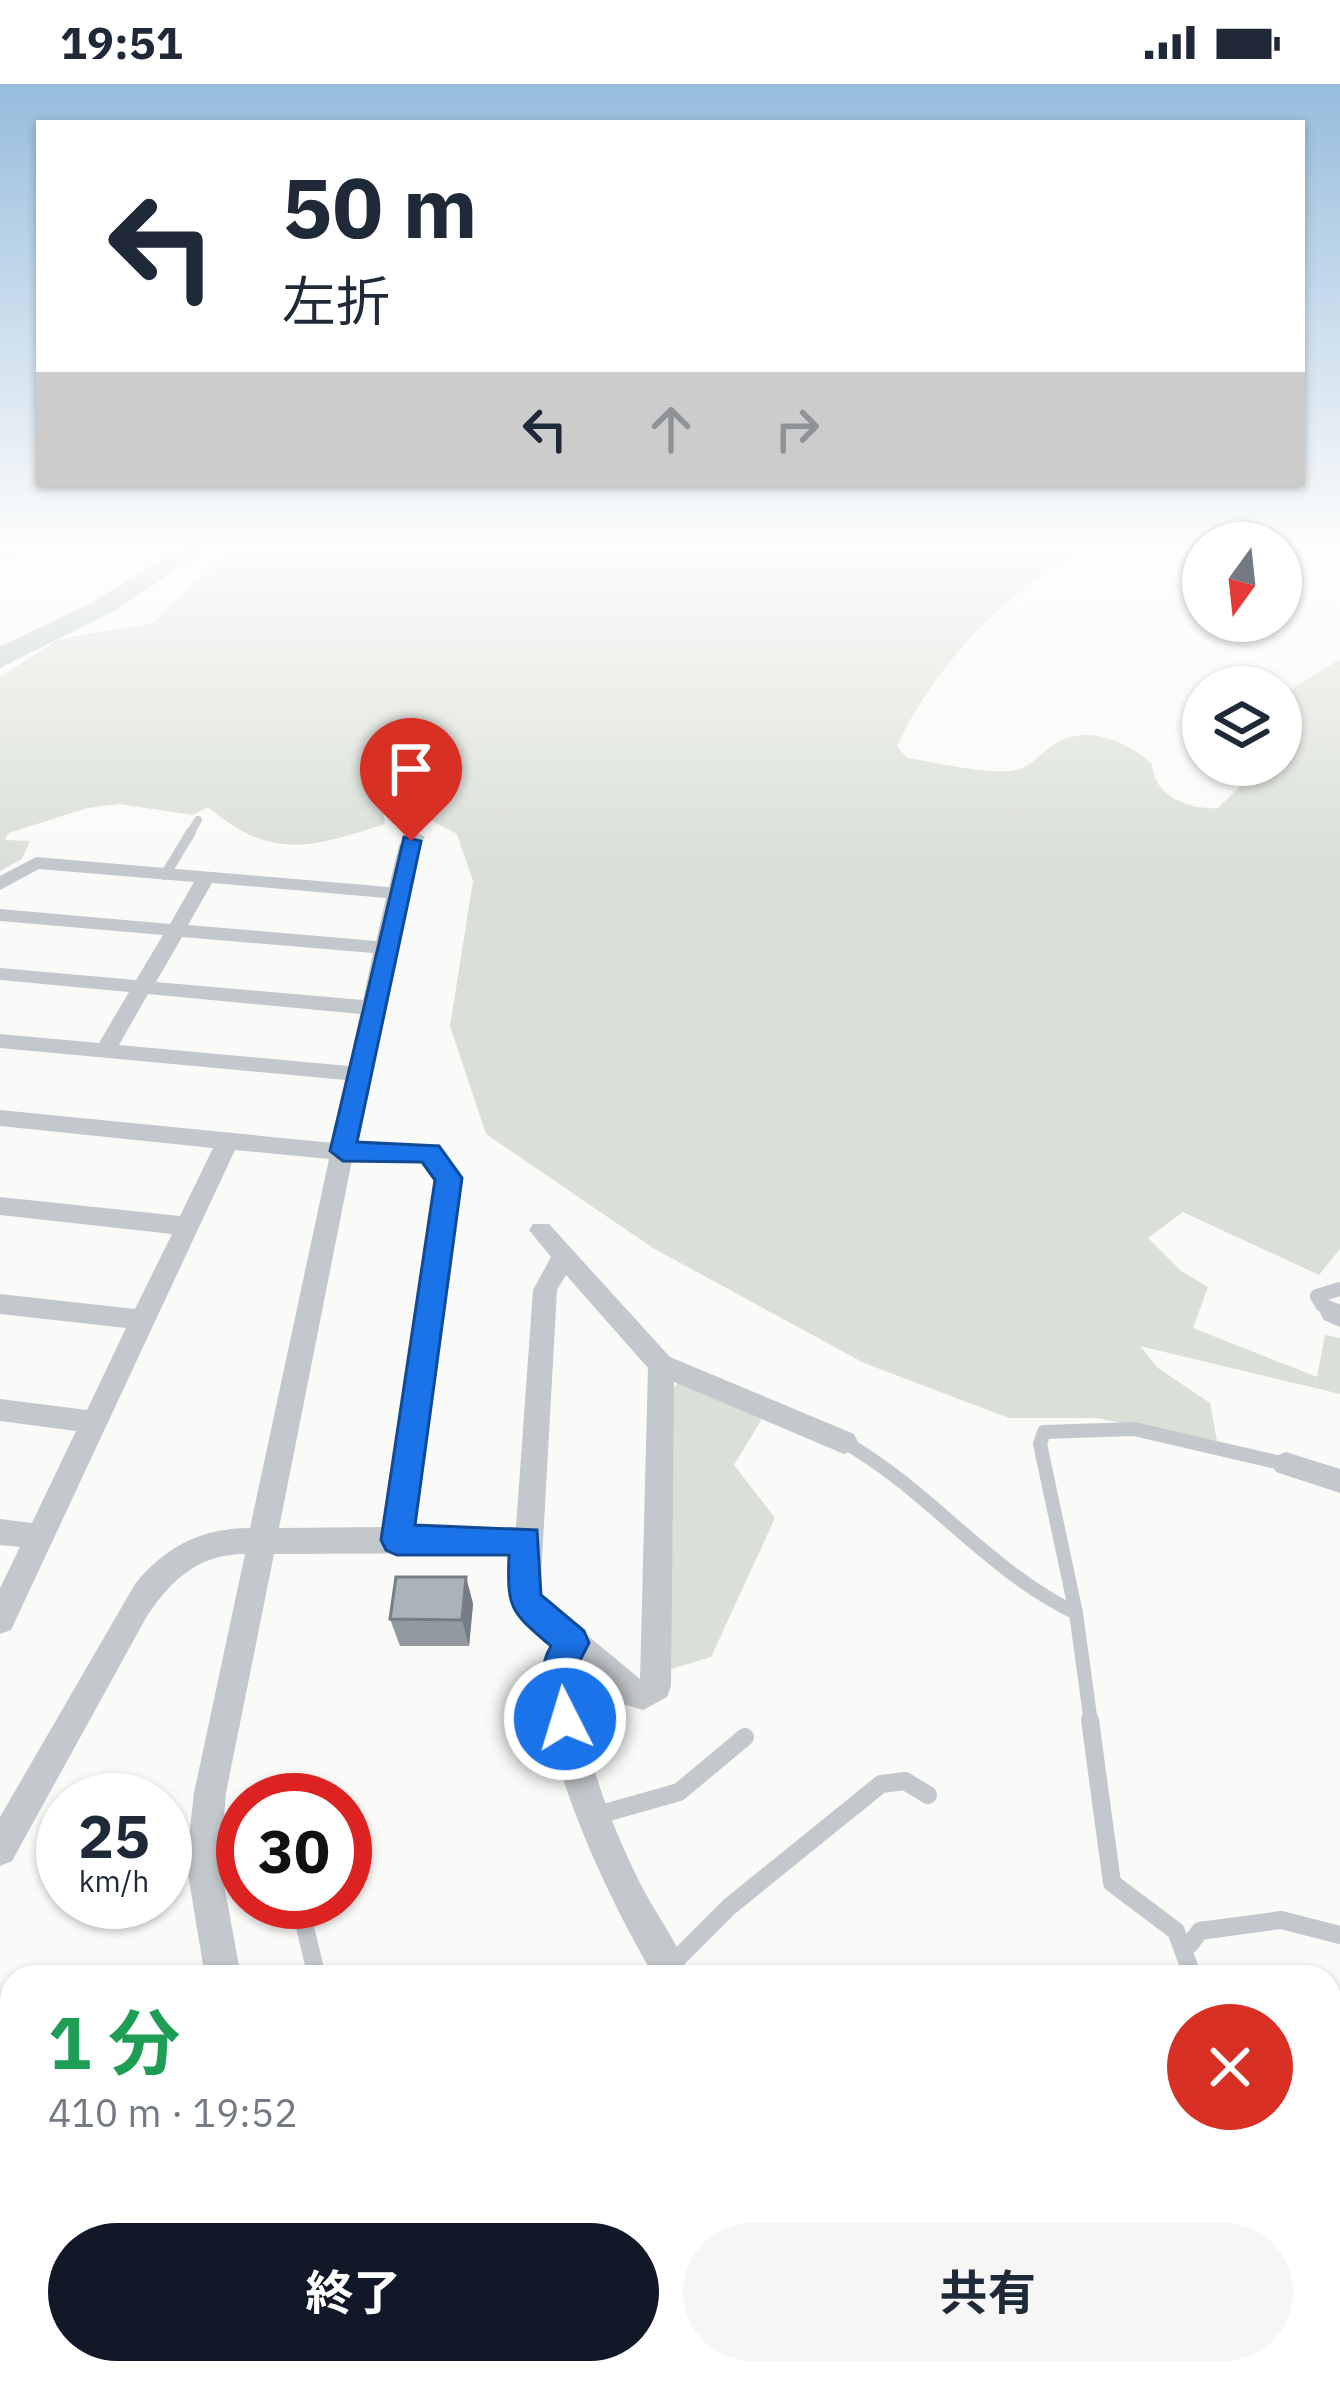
<!DOCTYPE html>
<html lang="ja">
<meta charset="utf-8">
<style>
:root{--surface:#fff;--page:#f6f6f7;--text:#1f2937;--muted:#747a83;--accent:#111827}
body{margin:0;font-family:"IBM Plex Sans","Noto Sans JP",sans-serif;background:var(--page);color:var(--text);height:100vh;display:flex;flex-direction:column;font-size:45px;white-space:nowrap}
*{box-sizing:border-box;margin:0}
p{font-size:39px;color:var(--muted)}
.icon{flex:none;width:66px;height:66px;fill:none;stroke:currentColor;stroke-width:2;stroke-linecap:round;stroke-linejoin:round}
.map{position:relative;flex:1;overflow:hidden}
.panel{position:absolute;left:0px;top:1881px;width:1341px;height:420px;display:flex;flex-direction:column;background:var(--surface);border-radius:36px 36px 0 0;box-shadow:0 3px 9px #0004}
.panel>*{flex:none}
.banner{position:absolute;left:36px;top:36px;width:1269px;height:366px;border-radius:0px;box-shadow:0 3px 9px #0004;background:#fff;color:var(--text);overflow:hidden}
.needle{width:78px;rotate:195deg}
.fabs{position:absolute;left:1182px;top:438px;display:grid;gap:24px}
.fabs a{display:grid;place-items:center;width:120px;height:120px;border-radius:50%;background:var(--surface);box-shadow:0 3px 9px #0004;font-size:60px}
.speed{position:absolute;left:36px;top:1689px;display:flex;gap:24px;font-size:60px;font-weight:700;text-align:center}
.speed>*{display:grid;place-content:center;width:156px;height:156px;border-radius:50%;background:var(--surface);box-shadow:0 3px 9px #0004;line-height:1}
.speed small{font-size:30px;font-weight:400}
.speed .limit{border:18px solid #d22;background:#fff;color:#111}
.pin{position:absolute;display:grid;place-items:center;width:102px;height:102px;color:#fff;margin:-123px -51px;border-radius:50% 50% 50% 0;rotate:-45deg;box-shadow:0 0 12px #0007}
.pin .icon{rotate:45deg}
.me{position:absolute;width:132px;margin:-66px;rotate:355deg;stroke-linejoin:round;filter:drop-shadow(0 0 9px #0008)}
.turn{display:flex;align-items:center;gap:42px;height:252px;padding:0 48px;font-size:54px}
.turn .icon{width:156px;height:156px;stroke-width:2.5}
.turn b{display:block;font-size:84px;line-height:102px}
.lanes{display:flex;align-items:center;height:114px;padding:0 48px;background:#0003;justify-content:center;gap:60px;direction:ltr}
.lanes .off{opacity:.35}
.round{display:grid;place-items:center;flex:none;width:126px;height:126px;border-radius:63px;background:var(--page)}
.headline{display:flex;align-items:center;justify-content:space-between;height:204px;padding:0 48px}
h1{font-size:72px;font-weight:700;line-height:90px;color:#1e9e55}
.primary-button{display:flex;gap:24px;margin-top:auto;padding:24px 48px}
.primary-button a{flex:1;height:138px;border-radius:72px;background:var(--accent);color:#fff;font-size:48px;font-weight:700;line-height:138px;text-align:center}
.primary-button a+a{background:var(--page);color:var(--text)}
.status{display:flex;justify-content:space-between;align-items:center;height:84px;padding:0 60px;background:var(--surface);direction:ltr}
.status svg{height:33px;fill:currentColor}
.map>svg:first-child{display:block}
.green{fill:#dadfd7}
.lines{fill:none;stroke-linecap:round;stroke-linejoin:round}
.river{fill:#bbc7cb;fill-rule:evenodd}
.secondary-casing{stroke:#b3babf;stroke-width:6}
.lane-far3{stroke:#c3c8cc;stroke-width:8}
.lane-far2{stroke:#c3c8cc;stroke-width:10}
.lane-far1{stroke:#c3c8cc;stroke-width:14}
.lane{stroke:#c3c8cc;stroke-width:18}
.street{fill:#c3c8cc;fill-rule:evenodd}
.secondary{fill:#fff;fill-rule:evenodd}
.wall{fill:#929a9f}
.shaded-wall{fill:#777d82}
.building{fill:#aab3b9;stroke:#777d82;stroke-width:3}
.route{fill:#1a73e8;stroke:#114b97;stroke-width:3}
</style>
<div class="status"><b>19:51</b><svg viewBox="0 0 49 12"><path d="M0 12V9h3v3zM5 12V6h3v6zM10 12V3h3v9zM15 12V0h3v12zM26 1h20v11H26zM47 4h2v5h-2z"/></svg></div>
<div class="map">
<svg width="1340" height="2301" viewBox="0 0 1340 2301">
<rect width="100%" height="100%" fill="#fafaf8"/>
<path class="green" d="M238,458H1103C1016,492 936,579 897,662L907,674C940,679 977,689 1010,687C1036,684 1044,661 1066,654C1097,644 1130,660 1152,680C1154,713 1190,726 1218,724L1262,681H1281V612L1340,575V1165L1319,1191L1183,1128L1148,1154L1181,1187L1208,1203L1193,1244L1317,1293L1325,1251L1340,1254V1310L1140,1262L1158,1284L1210,1319L1217,1357L1096,1334H1009L864,1279L653,1164L486,1050L450,942L473,797L457,750L430,736L383,726L385,740C310,764 272,777 208,723L193,731L119,720L87,724L9,749L5,756L30,757L22,775L0,787V593L59,555L153,539Z
M678,1298L762,1335L734,1381L775,1434L711,1573L671,1585L669,1311Z"/>
<g class="lines">
<path class="river" d="M191,458H217L114,527L0,584V566L98,517Z"/>
<defs>
<path id="secondary" d="M28,458L0,473V460Z"/>
</defs>
<use href="#secondary" class="secondary-casing"/>
<path class="lane-far3" d="M0,567L94,522L196,458
M189,751L198,736"/>
<path class="lane-far2" d="M165,791L191,748"/>
<path class="lane-far1" d="M1340,1205L1317,1212L1322,1221L1340,1228
M844,1358C929,1406 988,1487 1076,1529
M1091,1639L1076,1529L1040,1360L1044,1348L1134,1345L1285,1380"/>
<path class="lane" d="M1090,1636L1112,1799L1176,1847L1193,1893
M598,1731L679,1708L745,1653
M302,1831L317,1893
M1190,1860L1200,1847L1281,1836L1340,1851
M670,1882L729,1823L881,1700L905,1697L928,1711
M1233,2289L1236,2301
M132,2301L134,2289
M1195,2301L1200,2289"/>
<path class="street" d="M416,748L425,753L417,763L355,1059L430,1061L438,1063L459,1090L413,1443H516L533,1206L551,1173L529,1146L533,1140H549L670,1273L854,1350L858,1358L854,1366L844,1370L674,1298L671,1602L667,1613L643,1626L616,1618L576,1582L573,1586C582,1662 607,1733 641,1801C655,1829 675,1854 686,1883L682,1893H655C616,1830 515,1630 554,1562C509,1523 510,1529 514,1469L274,1470L226,1709L220,1778L241,1893H205L186,1778L194,1709L245,1470C199,1470 172,1495 147,1532L12,1777L0,1782V1733L135,1500C166,1462 202,1444 250,1444L329,1075L235,1066L11,1546L0,1550V1504L20,1463L0,1461V1435L32,1439L76,1347L0,1337V1315L87,1326L126,1244L0,1230V1210L135,1225L172,1150L0,1131V1113L180,1132L213,1064L0,1042V1026L333,1059L346,996L0,964V950L99,959L129,908L0,896V884L136,896L163,851L0,837V825L170,840L194,798L39,785L0,806V792L36,773L389,803L399,761ZM212,799L386,814L376,857L188,841ZM182,853L373,869L363,916L156,898ZM148,910L360,930L349,982L119,961ZM352,1076L424,1077L436,1092L385,1443L279,1444ZM566,1191L648,1284L640,1595L540,1512L557,1206Z
M1333,1219L1340,1221V1243L1324,1236L1320,1229L1324,1222Z
M1286,1368L1340,1385V1409L1276,1388L1272,1380L1276,1372Z
M237,2289H277L279,2301H237Z
M378,2289H418L423,2301H381Z"/>
<use href="#secondary" class="secondary"/>
</g>
<path class="wall" d="M466,1493L473,1520L469,1562H400L390,1535Z"/>
<path class="shaded-wall" d="M466,1493L473,1520L469,1562L462,1536Z"/>
<path class="building" d="M396,1493H466L462,1536L390,1535Z"/>
<linearGradient id="sky" x2="0" y2="1"><stop stop-color="#96bcdc"/><stop offset="0.59" stop-color="#fdfdfc"/><stop offset="1" stop-color="#fdfdfc" stop-opacity="0"/></linearGradient>
<rect width="1340" height="780" fill="url(#sky)"/>
<path class="route" d="M404,753L421,757L357,1058L439,1062L462,1094L415,1441L537,1446L541,1511L584,1547L589,1559L575,1586L583,1635L578,1647L565,1652L553,1647C542,1621 536,1588 551,1562C510,1527 507,1525 509,1471H397L386,1466L381,1456L435,1096L422,1078L343,1077L330,1067Z"/>
</svg>
<div class="fabs">
<a><svg class="needle" viewBox="-14 -14 28 28"><path d="M0-13l5 13h-10z" fill="#e53935"/><path d="M0 13l5-13h-10z" fill="#747a83"/></svg></a>
<a><svg class="icon" aria-label="layers" viewBox="0 0 24 24"><path d="M12 4l9 5-9 5-9-5zM3 14l9 5 9-5"/></svg></a>
</div>
<div class="speed"><div>25<small>km/h</small></div><div class="limit">30</div></div>
<div class="pin" style="left:411px;top:757px;background:#d93025"><svg class="icon" aria-label="arrive" viewBox="0 0 24 24"><path d="M6 21V4h12l-3 4 3 4H6"/></svg></div>
<svg class="me" style="left:565px;top:1635px" viewBox="-20 -20 40 40"><circle r="17" fill="#1a73e8" stroke="#fff" stroke-width="3"/><path d="M0-11L8 9 0 5-8 9z" fill="#fff"/></svg>
<div class="banner">
<div class="turn"><svg class="icon" aria-label="left" viewBox="0 0 24 24"><path d="M17 20v-9H6M10 6l-5 5 5 5"/></svg><div><b>50 m</b>左折</div></div>
<div class="lanes"><svg class="icon" aria-label="left" viewBox="0 0 24 24"><path d="M17 20v-9H6M10 6l-5 5 5 5"/></svg><svg class="icon off" aria-label="ahead" viewBox="0 0 24 24"><path d="M12 20V5M6 11l6-6 6 6"/></svg><svg class="icon off" aria-label="right" viewBox="0 0 24 24"><path d="M7 20v-9h11M14 6l5 5-5 5"/></svg></div>
</div>
<section class="panel">
<div class="headline"><div><h1>1 分</h1><p>410 m · 19:52</p></div><a class="round" style="background:#d93025;color:#fff"><svg class="icon" aria-label="close" viewBox="0 0 24 24"><path d="M6 6l12 12M18 6L6 18"/></svg></a></div>
<div class="primary-button"><a>終了</a><a>共有</a></div>
</section>
</div>
